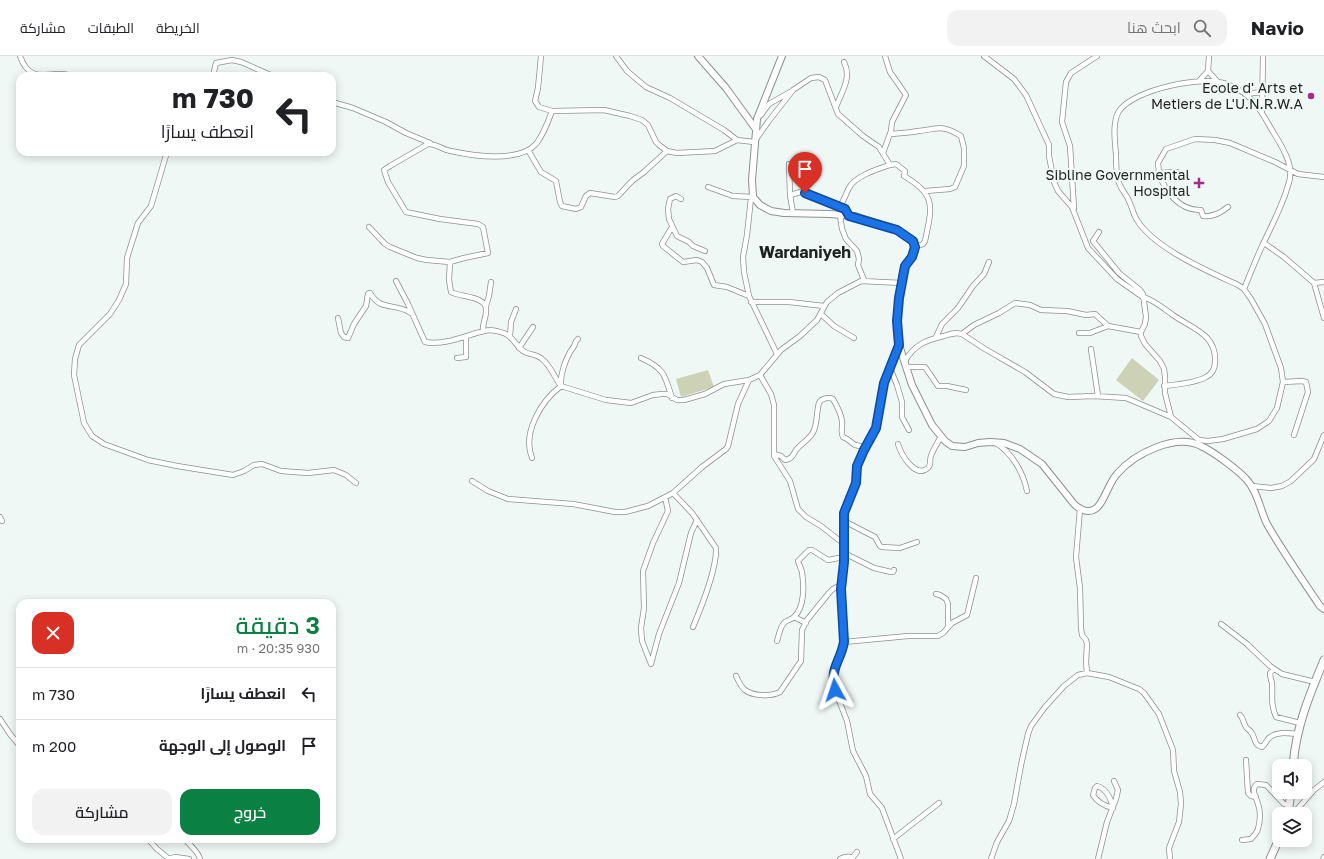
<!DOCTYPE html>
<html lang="ar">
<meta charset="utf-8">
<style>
:root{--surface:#fff;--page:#f2f2f2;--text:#202124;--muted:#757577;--line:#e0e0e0;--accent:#0b8043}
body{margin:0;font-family:"Golos Text",Cairo,sans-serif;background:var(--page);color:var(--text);direction:rtl;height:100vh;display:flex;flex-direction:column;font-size:15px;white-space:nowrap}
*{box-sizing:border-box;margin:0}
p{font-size:13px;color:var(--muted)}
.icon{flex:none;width:22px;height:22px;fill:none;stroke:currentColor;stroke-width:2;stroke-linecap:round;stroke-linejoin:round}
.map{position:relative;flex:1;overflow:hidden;direction:ltr}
.panel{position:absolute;left:16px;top:543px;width:320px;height:244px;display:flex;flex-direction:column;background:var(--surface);border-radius:12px;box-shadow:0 2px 10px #0003;direction:rtl}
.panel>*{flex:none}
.banner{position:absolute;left:16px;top:16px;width:320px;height:84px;border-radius:12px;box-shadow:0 2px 10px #0003;direction:rtl;background:#fff;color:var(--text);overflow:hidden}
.fabs{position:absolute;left:1272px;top:703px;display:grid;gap:8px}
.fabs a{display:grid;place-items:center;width:40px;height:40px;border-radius:8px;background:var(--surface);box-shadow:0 2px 10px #0003;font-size:20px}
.pin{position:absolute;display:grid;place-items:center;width:34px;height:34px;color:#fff;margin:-41px -17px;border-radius:50% 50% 50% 0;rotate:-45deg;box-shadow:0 0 4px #0007}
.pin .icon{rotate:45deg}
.me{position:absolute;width:44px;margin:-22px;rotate:355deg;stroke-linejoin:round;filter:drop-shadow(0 0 3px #0008)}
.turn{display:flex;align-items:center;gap:14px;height:84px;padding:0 16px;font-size:18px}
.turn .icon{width:52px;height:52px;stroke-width:2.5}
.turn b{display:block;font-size:28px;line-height:34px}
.round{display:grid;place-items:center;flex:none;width:42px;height:42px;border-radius:12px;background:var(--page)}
.summary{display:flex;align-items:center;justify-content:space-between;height:68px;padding:0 16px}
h1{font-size:24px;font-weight:600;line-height:30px;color:var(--accent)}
.button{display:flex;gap:8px;margin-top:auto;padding:8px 16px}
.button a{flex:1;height:46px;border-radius:12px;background:var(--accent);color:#fff;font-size:16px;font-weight:600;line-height:46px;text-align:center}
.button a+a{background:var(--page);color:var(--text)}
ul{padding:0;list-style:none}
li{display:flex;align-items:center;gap:12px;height:52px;padding:0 16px;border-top:1px solid var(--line)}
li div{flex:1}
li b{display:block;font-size:15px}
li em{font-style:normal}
header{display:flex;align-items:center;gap:24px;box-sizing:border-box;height:56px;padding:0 20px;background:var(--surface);border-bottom:1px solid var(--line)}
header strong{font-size:19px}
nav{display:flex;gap:22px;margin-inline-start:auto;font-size:14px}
.search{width:280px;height:36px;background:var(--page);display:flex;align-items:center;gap:10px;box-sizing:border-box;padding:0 14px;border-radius:12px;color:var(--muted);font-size:15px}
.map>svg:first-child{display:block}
.garden{fill:#cdd1b6}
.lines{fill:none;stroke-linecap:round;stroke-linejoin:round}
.minor-casing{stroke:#8a9190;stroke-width:6}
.tertiary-casing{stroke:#8a9190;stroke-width:8}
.secondary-casing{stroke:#8a9190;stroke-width:9}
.minor{stroke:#fff;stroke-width:4.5}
.tertiary{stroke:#fff;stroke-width:6}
.secondary{stroke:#fff;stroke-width:7}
.route-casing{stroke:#114b97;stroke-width:10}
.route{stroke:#1a73e8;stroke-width:7}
.poi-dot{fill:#a32c84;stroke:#f0f8f6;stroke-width:1.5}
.labels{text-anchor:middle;stroke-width:4;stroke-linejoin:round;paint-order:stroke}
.poi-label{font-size:14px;fill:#1f2121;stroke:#f0f8f6;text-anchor:end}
.quarter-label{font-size:16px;font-weight:bold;fill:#1f2121;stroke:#f0f8f6}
</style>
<header>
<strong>Navio</strong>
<div class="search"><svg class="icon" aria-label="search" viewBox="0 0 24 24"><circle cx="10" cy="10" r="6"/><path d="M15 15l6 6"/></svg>ابحث هنا</div>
<nav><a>الخريطة</a><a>الطبقات</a><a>مشاركة</a></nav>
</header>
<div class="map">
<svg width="1324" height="803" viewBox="0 0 1324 803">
<rect width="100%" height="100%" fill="#f0f8f6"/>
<path class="garden" d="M1132,302L1159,324L1143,345L1116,324Z
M708,314L714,331L681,341L676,323Z"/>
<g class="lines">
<defs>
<path id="minor" d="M20,0C31,32 53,12 71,20
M541,0L538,32L535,45L539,51L552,55
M616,0L627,15L646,31L670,42L724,74L737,84L754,86L768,66L793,34L811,22L819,21L825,24L838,58L863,80L879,91L890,109L896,108L905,115L904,120C937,139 932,151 925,185L923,188L915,191
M984,0L1014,23L1026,39L1049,89V100L1054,126L1058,135L1072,151L1088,192L1117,223L1144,242
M1209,0L1208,15L1217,25
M213,20L216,7L232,4L241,6L273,20
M1199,25L1208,15
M1246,38L1262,36
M332,46L353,52L386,66L406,77L430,87
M836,51C842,35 852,22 844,6
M1262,55L1263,0
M761,59L769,48L790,36
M890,78C899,77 909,77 918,75C938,73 941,68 961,80L964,92V110L955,131L950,133L925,135
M528,94L541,116L556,125L560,146L562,150L576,153L581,151L586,140L590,137L615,141L618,140L632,125L644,116L667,95
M167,96L151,150L138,167L127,202L126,228L119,244L110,258L79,289L75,303L74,319L84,367L92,380L104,388L148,404L177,410L233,419L244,415L254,409L262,408L281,415L308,417L334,414L346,419L356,427
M883,97L891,75L892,66L906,39L890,16L885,0
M789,108L790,139L793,157
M1177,116L1159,117L1158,107L1166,93L1195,83L1215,84L1230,87L1275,106L1298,118L1324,121
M1159,117C1165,136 1180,155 1201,154L1203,160C1213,161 1220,157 1228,151
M708,131L733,140L753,141
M790,139L801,136L809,138L845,153L849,160
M751,142L747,179L743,201L744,216L749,240L777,298
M681,143L676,140L670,143L668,153L669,163L677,180L689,186L693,190L705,195
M839,151C845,144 845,139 849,132C855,120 878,113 890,109
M1074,152L1070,90L1062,66L1066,26L1071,17L1097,0
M840,159L842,173L846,183L857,195L859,203L858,209L864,224
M369,171L385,188L390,191L417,202L427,204L450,206L464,202L488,197L483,171L478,168L440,163L406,156L388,126L384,114L390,110L428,88C436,87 442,94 451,95C473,100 519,107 536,88C544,78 548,66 552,55L604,54L630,60L642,64L648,69L656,86L659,89L667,95L677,97L715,95L737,84
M672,171L662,188L663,190L683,206L697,204L702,206L707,212L714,229L727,231L749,240
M1099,176L1093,185L1119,217L1140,234L1143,238L1146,261L1145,268L1141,276V280L1145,288L1160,305L1164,313L1165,321V337L1171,361
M1264,187L1284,201L1314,227L1324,226
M450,206L449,224L451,236C459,241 486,240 486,253C487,261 482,267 483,275
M396,225L408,248L425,286C443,290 467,279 484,275C492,273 505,276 510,281C516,286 518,293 525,296C530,299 537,298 542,303C551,310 554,321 561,330L606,344L631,347L653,339L662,338H667L677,344H684L705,338L724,328L749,324L760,319
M1314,227L1324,262
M1144,241C1155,245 1163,252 1173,259C1191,272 1217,278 1215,306C1215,313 1212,318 1206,321C1198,326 1174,329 1164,330
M751,246H789L824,250
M486,250L489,240L491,226
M821,258L834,270L854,282
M338,262L341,277L344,281L348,282L354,268L366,250L368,238L369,237H370C381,256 394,246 411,257
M1079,277H1090L1108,270
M962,278L974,269L999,257L1015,247L1030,249L1041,254L1067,255L1086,259L1095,258L1108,270L1141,276
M510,280L511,266L516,253
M936,281L942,268L958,252L973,230L984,218L989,206
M899,289L884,327L876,372L864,394L857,410L856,427L844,457V512L841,533L844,586L843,592L834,615L835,634L847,665L853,695L866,720L870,738L882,752L901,803
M519,292L533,271
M1091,293L1098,340
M457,302L466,301V281
M641,302C664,312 665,319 672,342
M905,305C914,289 926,284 944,280C950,278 956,276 962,278L985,293L1025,316L1054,338L1068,341L1094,340L1126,342L1171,361L1199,384L1208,385L1223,383L1257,373L1269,365L1277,352L1283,326L1281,312L1265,268L1251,243L1244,233L1238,229C1208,215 1155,193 1137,164C1133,158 1132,151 1129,145C1127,139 1122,135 1120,129C1116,121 1116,109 1116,99C1115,86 1112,66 1119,55C1134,33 1204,19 1227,28C1248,36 1258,49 1269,69C1277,83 1293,105 1290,121C1290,126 1287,131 1286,136C1280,154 1271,171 1263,188C1256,203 1250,218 1244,233
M906,311H925L938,330H947L966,334
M890,312L897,329L902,346V361L909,374
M1283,326L1302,325L1306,326L1308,336L1294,379
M561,330C560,319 565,305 570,296C573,292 575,290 576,285L578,283
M996,387C1012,397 1023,416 1027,435
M898,388C901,398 915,423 928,412C932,408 929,404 931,400C933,393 938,387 941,380
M774,398L781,400L785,404C792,403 793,399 796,394C801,388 808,384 812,378C818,370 816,356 819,347C821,342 829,341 833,343C837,350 841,357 842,365C843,370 840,376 843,381L847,383L855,389L865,391
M532,402C522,377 541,345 561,330
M472,425L488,435L508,443L573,448L615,456H625L648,450L673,437L702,411L726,393L728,390L738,348L749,324
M1252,430L1271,432L1282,430L1291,425L1314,403L1324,379
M673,437L692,457L716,492C717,511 701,552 693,571
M665,441L668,455L653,487L643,515L644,552L641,572L642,585L651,608L659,578L679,527L691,477L697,464
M1080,453L1076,501L1080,532L1081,572L1082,579L1086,584L1087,588L1086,606L1087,617L1109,621L1139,633L1144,637L1159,658L1173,694L1174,715L1180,736L1181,748L1179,766L1169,792L1170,803
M0,461L2,465
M844,465L875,481L880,490L882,491L900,492L917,486
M844,488L821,470L806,461L798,453L790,425L774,400V349L771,338L760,319L781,294L800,280L817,264L827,246L838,237L861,225L902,227
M844,497L874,512L891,516H893L894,514
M936,538L940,539L946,543L948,548V571
M794,561L806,567
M1221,568L1247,588L1270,610L1282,618L1315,626
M777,585C779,579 780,571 784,567C786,564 792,564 794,561C805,551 804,529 802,516C801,512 799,509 798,505L809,494H812L828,504L844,501
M844,586L908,580H938L943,577L952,567L967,559L976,522
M1274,613L1270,617C1270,621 1271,623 1272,627C1273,641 1270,646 1276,661L1300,667
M736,620C738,624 741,631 745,634C753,640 770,641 780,636L801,605L802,574L807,564L829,537L833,533L841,529
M1240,659C1244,663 1243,667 1246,671C1247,673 1250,674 1251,676C1256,682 1253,689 1262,691C1265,688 1266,686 1268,683C1275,675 1288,677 1297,678
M0,663L10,678L20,690
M1246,704L1248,737L1251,740L1256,741
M1097,730C1107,733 1111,743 1113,752C1105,750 1097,746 1093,739L1095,732Z
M1293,758L1314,734L1324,726
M148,783L157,793L169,803
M185,783C190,790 198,795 200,803
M893,783L939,747
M1242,784L1251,783C1253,780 1257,777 1258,773C1260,766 1261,755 1258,748C1256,740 1250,734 1257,728L1266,729L1284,748L1290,749
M853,801L857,796
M169,803L175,801L189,803
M840,803C844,801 851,799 853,803
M991,803L997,786L1009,765L1014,748L1021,709L1028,678L1031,670L1045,651L1064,630L1078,619L1087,617
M1098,803L1107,766L1116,743L1118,734L1114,725
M1323,803L1324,801"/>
<path id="tertiary" d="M698,0L726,32L755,72
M782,0L757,63L752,124L753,141L760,149L771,155L784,157L830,158L855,160L897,174L913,185L915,191V195L905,210L899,242L897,274L899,289L912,329L932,369L945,385L952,390L965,391L978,387L990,386L1004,387L1020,393L1042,408L1074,448C1079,453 1088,458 1095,453C1103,449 1109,426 1117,418C1134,398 1175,377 1201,390C1214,396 1238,414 1247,424C1258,436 1260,454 1267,468C1283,496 1302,523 1320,550L1324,553"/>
<path id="secondary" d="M1293,710C1296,671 1309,640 1324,604
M1288,758L1291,736
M1270,803L1279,783"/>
</defs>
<use href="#minor" class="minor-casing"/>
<use href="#tertiary" class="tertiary-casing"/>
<use href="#secondary" class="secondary-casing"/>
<use href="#minor" class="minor"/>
<use href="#tertiary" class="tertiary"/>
<use href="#secondary" class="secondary"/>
</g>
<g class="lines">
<defs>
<path id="route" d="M805,137L845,153L849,160L897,174L913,185L915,191L912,201L905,210L899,242L897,265L899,289L884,327L876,372L864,394L857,410L856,427L844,457V506L841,533L844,586C840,607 830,610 835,634"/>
</defs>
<use href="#route" class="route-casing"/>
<use href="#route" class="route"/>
</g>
<g class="poi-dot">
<circle cx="1311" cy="40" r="4"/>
<path d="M1197 121h4v4h4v4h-4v4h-4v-4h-4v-4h4z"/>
</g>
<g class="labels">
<g class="poi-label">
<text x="1303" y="37">Ecole d' Arts et<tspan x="1303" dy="16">Metiers de L'U.N.R.W.A</tspan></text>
<text x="1190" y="124">Sibline Governmental<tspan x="1190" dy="16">Hospital</tspan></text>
</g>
<g class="quarter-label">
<text x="805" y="202">Wardaniyeh</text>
</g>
</g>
</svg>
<div class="fabs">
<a><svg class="icon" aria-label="sound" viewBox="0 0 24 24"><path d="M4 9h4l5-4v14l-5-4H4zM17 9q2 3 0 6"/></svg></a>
<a><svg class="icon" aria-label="layers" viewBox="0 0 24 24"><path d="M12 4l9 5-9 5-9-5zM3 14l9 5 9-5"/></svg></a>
</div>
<div class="pin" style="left:805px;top:137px;background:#d93025"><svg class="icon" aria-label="arrive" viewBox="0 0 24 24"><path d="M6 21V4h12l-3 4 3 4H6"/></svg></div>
<svg class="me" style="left:835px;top:634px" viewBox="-20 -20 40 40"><path d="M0-17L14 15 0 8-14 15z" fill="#1a73e8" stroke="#fff" stroke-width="4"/></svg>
<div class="banner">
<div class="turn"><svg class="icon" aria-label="left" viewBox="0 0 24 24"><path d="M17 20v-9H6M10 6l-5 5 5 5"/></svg><div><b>730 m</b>انعطف يسارًا</div></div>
</div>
<section class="panel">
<div class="summary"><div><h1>3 دقيقة</h1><p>930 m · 20:35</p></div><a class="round" style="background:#d93025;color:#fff"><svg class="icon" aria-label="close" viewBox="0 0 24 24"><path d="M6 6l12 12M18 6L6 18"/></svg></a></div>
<ul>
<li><svg class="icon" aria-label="left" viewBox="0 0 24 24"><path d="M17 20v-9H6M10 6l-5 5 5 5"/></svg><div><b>انعطف يسارًا</b></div><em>730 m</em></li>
<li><svg class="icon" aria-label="arrive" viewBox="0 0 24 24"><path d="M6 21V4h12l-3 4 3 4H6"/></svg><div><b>الوصول إلى الوجهة</b></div><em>200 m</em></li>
</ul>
<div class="button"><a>خروج</a><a>مشاركة</a></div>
</section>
</div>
